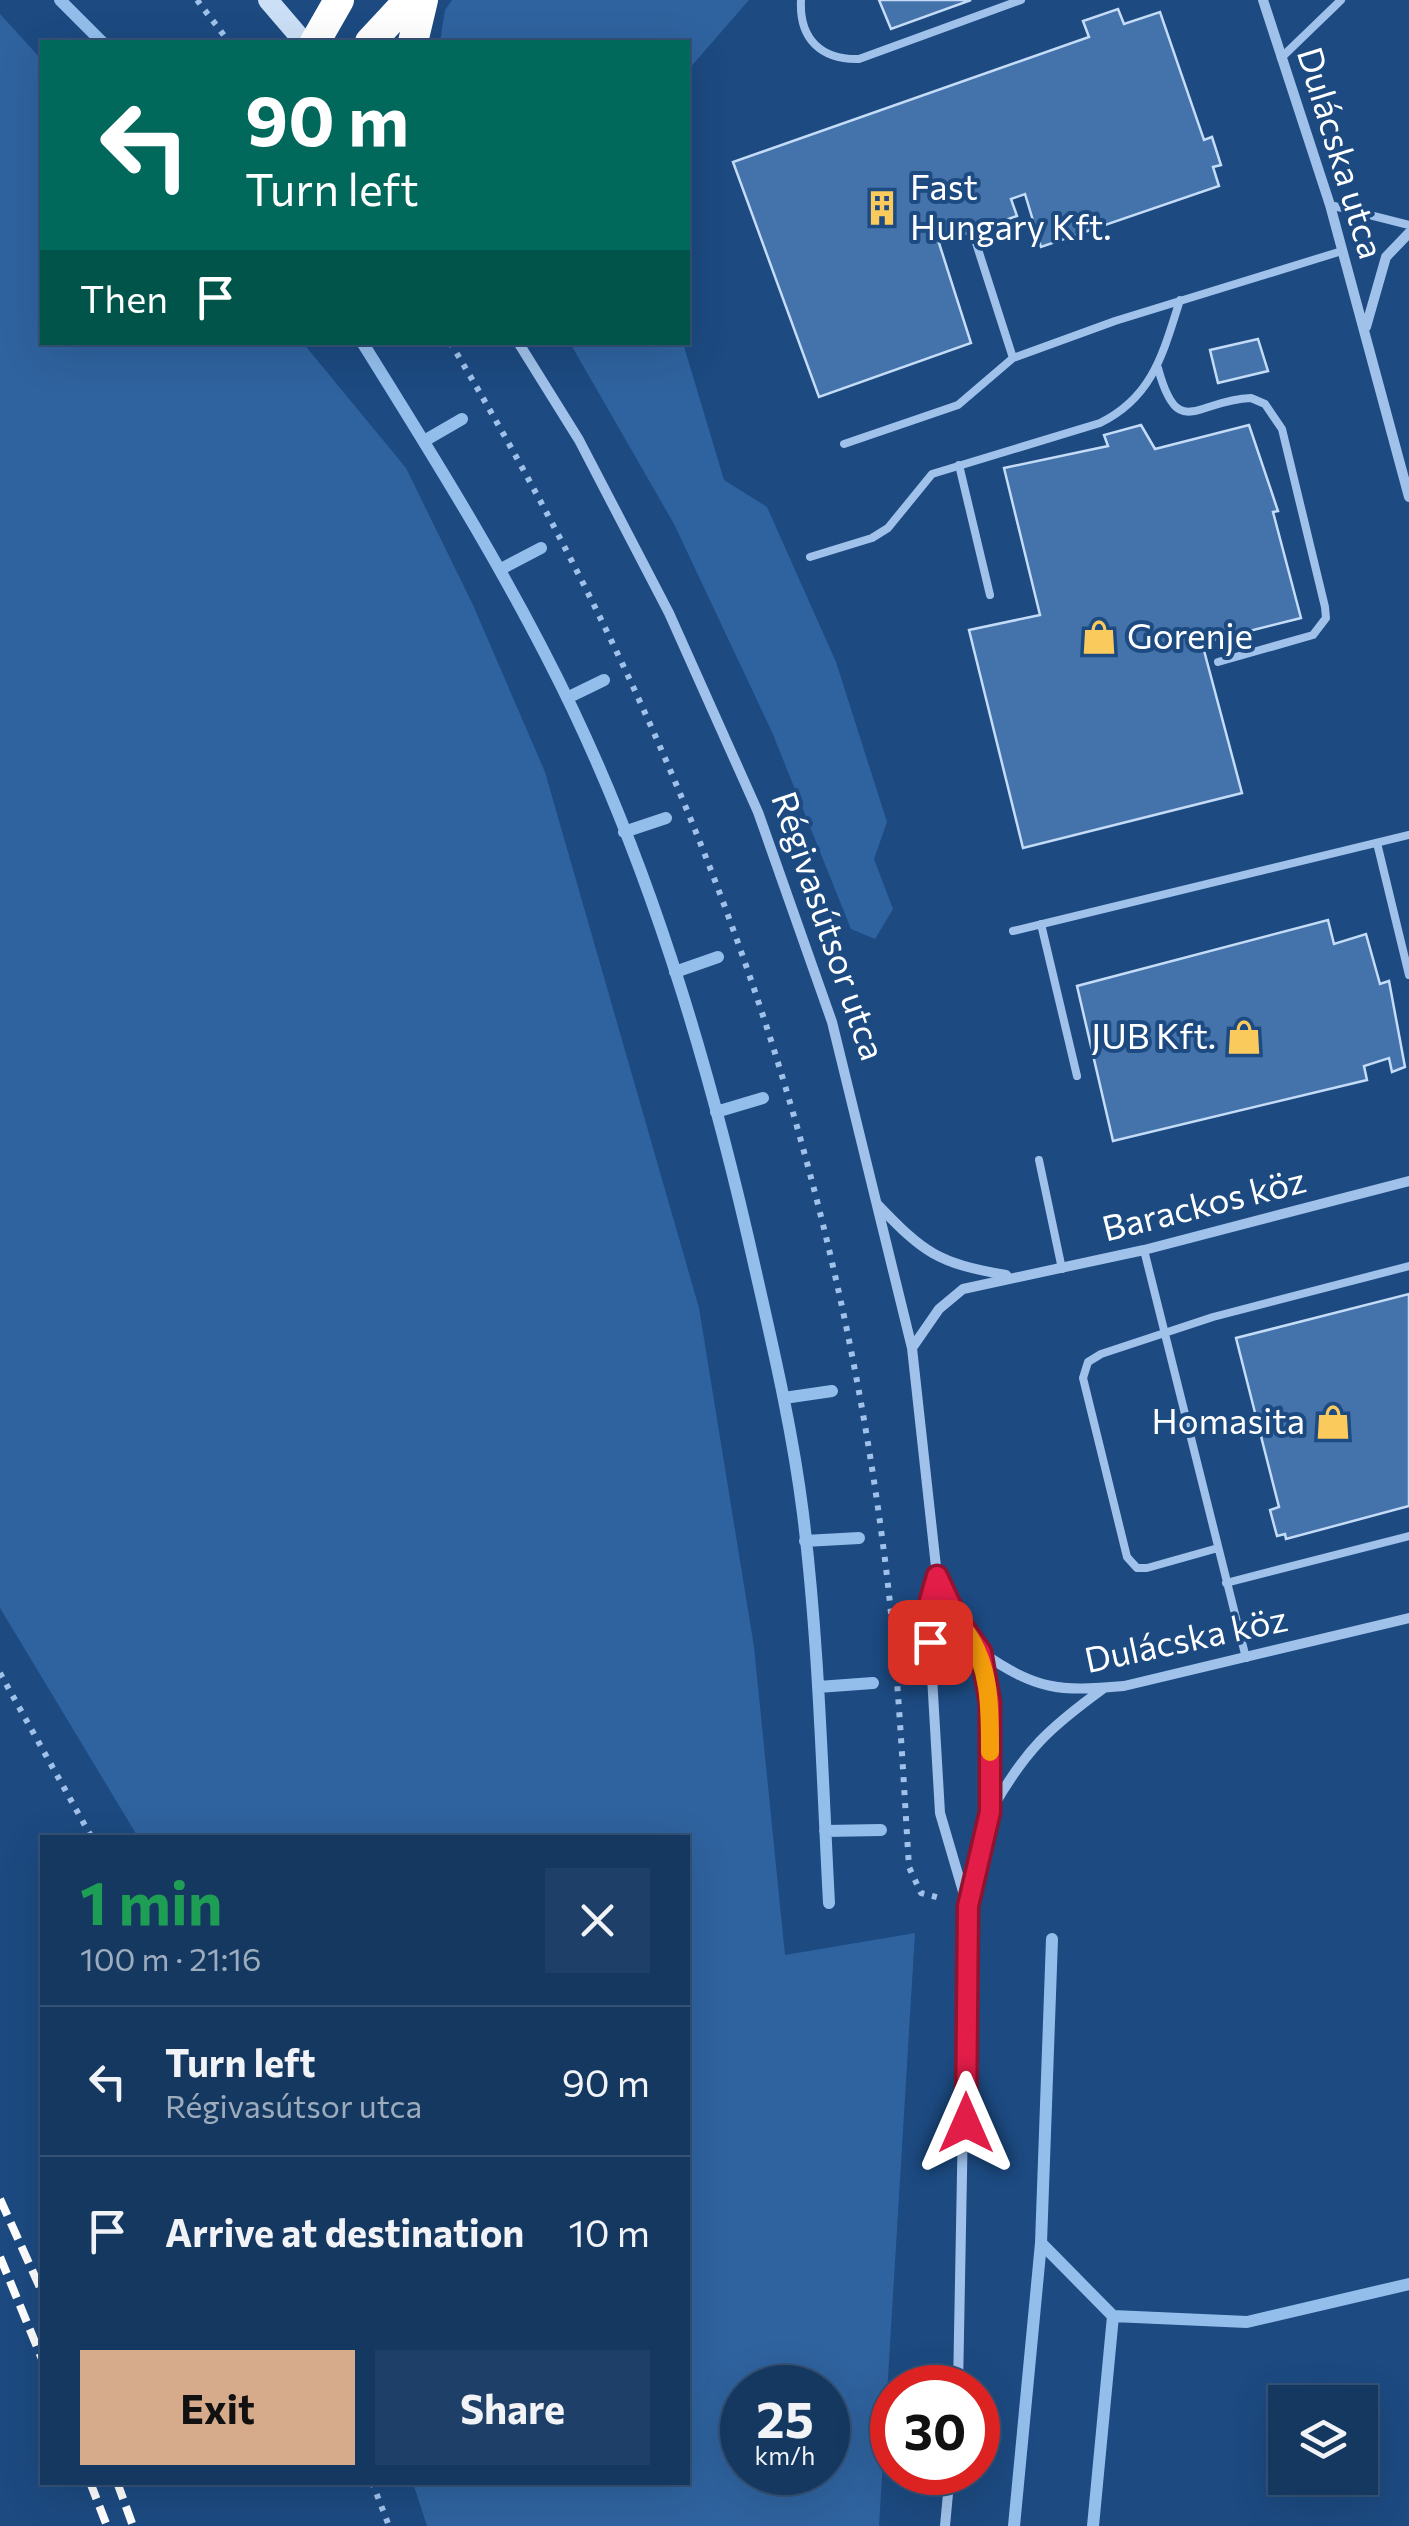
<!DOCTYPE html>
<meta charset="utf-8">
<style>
:root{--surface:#153861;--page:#1e3f67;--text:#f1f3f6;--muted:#9dacbd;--line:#345276;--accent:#d6ab8b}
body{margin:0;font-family:Commissioner,sans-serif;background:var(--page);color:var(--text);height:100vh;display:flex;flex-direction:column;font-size:38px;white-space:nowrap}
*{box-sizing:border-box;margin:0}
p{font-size:32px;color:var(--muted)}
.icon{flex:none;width:55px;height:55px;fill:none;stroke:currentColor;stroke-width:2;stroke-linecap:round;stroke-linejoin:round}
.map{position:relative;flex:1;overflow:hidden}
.sheet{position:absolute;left:40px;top:1835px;width:650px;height:650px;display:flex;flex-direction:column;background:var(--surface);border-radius:0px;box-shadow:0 10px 40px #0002,0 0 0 2px var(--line)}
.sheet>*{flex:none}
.top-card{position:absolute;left:40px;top:40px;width:650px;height:305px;border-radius:0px;box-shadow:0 10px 40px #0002,0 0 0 2px var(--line);background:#00695c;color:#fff;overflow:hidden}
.controls{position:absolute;left:1268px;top:2385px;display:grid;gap:20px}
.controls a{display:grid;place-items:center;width:110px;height:110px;border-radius:0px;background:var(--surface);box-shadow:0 10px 40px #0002,0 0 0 2px var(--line);font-size:50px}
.speed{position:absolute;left:720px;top:2365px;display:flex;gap:20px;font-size:50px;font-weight:700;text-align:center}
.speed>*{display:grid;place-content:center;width:130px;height:130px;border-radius:50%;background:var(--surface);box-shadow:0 10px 40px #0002,0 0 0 2px var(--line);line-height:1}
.speed small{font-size:25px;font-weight:400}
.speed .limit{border:15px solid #d22;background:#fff;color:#111}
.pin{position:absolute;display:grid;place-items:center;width:85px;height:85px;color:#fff;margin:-42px;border-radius:20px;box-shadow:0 5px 15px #0006}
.me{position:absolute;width:110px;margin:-55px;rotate:0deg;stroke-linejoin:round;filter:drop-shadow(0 0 8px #0008)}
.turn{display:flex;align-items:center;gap:35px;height:210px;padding:0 40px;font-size:45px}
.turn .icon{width:130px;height:130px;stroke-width:2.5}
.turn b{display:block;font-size:70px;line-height:85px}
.then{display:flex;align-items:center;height:95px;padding:0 40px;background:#0003;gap:20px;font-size:38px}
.round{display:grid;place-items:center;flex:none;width:105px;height:105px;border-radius:0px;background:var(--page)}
.headline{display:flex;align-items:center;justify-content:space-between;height:170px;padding:0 40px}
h1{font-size:60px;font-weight:700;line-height:75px;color:#1e9e55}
.button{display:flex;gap:20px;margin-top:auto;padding:20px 40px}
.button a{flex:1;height:115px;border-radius:0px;background:var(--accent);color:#111;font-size:40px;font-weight:700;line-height:115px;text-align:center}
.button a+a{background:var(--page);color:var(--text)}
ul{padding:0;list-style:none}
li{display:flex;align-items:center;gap:30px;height:150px;padding:0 40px;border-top:2px solid var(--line)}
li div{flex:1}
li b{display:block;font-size:38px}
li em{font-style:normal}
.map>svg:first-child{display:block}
.green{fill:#2f639f;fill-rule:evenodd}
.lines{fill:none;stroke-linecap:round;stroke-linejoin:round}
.stream{stroke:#93beec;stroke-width:12}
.building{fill:#4473ab;stroke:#c4dcf7;stroke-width:2.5}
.path{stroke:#a0c2ea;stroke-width:6;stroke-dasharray:5 8;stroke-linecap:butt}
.lane{stroke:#a0c2ea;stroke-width:8}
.street{stroke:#a0c2ea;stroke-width:10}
.secondary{stroke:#cbdff7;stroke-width:20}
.highway{stroke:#fff;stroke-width:30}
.rail{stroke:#fff;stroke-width:8;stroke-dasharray:18 8;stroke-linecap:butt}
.route-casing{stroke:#92132f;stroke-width:25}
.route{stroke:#e11d48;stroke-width:18}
.slow{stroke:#f59e0b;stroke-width:18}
.labels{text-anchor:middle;stroke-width:8;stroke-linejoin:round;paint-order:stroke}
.street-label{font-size:35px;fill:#fff;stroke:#1c4a81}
.poi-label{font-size:35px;fill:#fff;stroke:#1c4a81;text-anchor:start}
</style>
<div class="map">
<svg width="1409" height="2526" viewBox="0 0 1409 2526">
<rect width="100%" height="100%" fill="#1c4a81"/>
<path class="green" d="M452,0H749L688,70V42H440L445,10Z
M0,14L42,60V342L303,343L406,468L473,605L545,772L699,1308L754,1647L785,1955L915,1933L879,2526H427L413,2483L688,2482V1838L138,1837L0,1608ZM742,2388H828V2472H742Z
M570,343H683L724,480L767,507L836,662L887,822L874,859L893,909L875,939L851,929L772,732L674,524Z"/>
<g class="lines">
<path class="stream" d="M60,0L102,42
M362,342C437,462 512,582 573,710C658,889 714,1084 757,1277C775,1356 793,1434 803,1514C819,1643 822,1774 829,1903
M424,441L462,419
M501,569L541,548
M567,698L604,680
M624,832L666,818
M675,972L718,957
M716,1112L763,1098
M784,1398L832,1391
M805,1541L859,1538
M818,1687L873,1683
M825,1831L881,1830
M1041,2243L1113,2316L1247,2322L1409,2284
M1014,2526L1041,2243L1052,1939
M1093,2526L1113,2316"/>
</g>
<path class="building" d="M879,0H971L891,29Z
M1118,9L1124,24L1160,12L1204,140L1212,137L1221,165L1213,167L1219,186L1041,247L1025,194L1011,199L1017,216L939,243L971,343L819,397L733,162L1089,37L1083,21Z
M1258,339L1268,371L1218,383L1210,350Z
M1141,425L1155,449L1249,425L1278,511L1273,512L1301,618L1202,643L1242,793L1023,848L969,630L1040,615L1004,468L1108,446L1104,435Z
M1328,920L1334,944L1366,934L1380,984L1389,981L1405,1067L1392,1072L1389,1058L1364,1066L1367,1080L1113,1141L1077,986Z
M1409,1294V1506L1286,1539L1285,1534L1277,1536L1270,1510L1279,1507L1236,1338Z"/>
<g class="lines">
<path class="path" d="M197,0L229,42
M450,342C675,718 824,1101 882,1537C897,1646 902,1757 909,1867L921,1893L940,1898
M0,1673L92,1838
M372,2482L389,2526"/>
<path class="lane" d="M801,0C799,39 821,60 859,59L1021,0
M1281,58L1341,0
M1330,205L1409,225
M976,243L1013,358
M1158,368C1178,442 1196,400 1251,398L1265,404L1282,429L1325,607L1326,618L1313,635L1218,662
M844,444L958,405L1013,358L1115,321L1342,251
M959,465L990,595
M810,557L872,538L888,528L932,474L1100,423C1153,397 1163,353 1180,300
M1377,843L1409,975
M1041,924L1077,1076
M1013,931L1409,835
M1039,1160L1062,1269
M1144,1250L1246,1658
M1218,1548L1147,1568H1137L1127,1557L1083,1378L1088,1362L1101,1354L1213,1317L1409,1266
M1226,1583L1409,1536"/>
<path class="street" d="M1263,0L1330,205L1409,497
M1366,327L1386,257L1409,233
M518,342L579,440L669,613L758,812L832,1022L912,1348L937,1576L956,1617L981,1652L990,1703V1813L967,1906L958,2388
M877,1204C924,1253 937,1263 1006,1275
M912,1348L939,1309L963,1289L1144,1250L1409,1181
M937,1577L928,1608L940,1813L967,1905
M981,1652C1037,1690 1058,1692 1124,1686L1409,1618
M992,1809C1026,1749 1049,1728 1104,1688
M945,2526L950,2472"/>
<path class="secondary" d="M268,0L304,42"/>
<path class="highway" d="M315,42L339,0
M370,42L409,0
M413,42L423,0"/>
<path class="rail" d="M0,2199L42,2292
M0,2257L42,2359
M90,2482L107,2526
M117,2482L133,2526"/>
</g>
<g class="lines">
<defs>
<path id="route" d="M930,1642L928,1608L937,1576L956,1617L981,1652L990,1703V1812L968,1906L966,2123"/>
</defs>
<use href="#route" class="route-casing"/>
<use href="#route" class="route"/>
<path class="slow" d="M966,1632C991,1667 990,1710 990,1752"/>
</g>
<defs>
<symbol id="building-bare" viewBox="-9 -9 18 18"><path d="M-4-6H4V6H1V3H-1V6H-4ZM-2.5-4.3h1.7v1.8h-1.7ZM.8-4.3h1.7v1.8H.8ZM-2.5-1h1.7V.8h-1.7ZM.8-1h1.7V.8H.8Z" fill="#faca5d" stroke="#1c4a81" stroke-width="2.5" paint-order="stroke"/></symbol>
<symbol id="shop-bare" viewBox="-9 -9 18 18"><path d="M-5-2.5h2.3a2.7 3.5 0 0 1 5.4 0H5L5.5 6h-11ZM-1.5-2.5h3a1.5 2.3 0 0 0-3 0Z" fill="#faca5d" stroke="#1c4a81" stroke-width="2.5" paint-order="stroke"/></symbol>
</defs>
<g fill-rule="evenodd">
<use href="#building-bare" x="857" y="183" width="50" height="50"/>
<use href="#shop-bare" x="1074" y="612" width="50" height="50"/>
<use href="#shop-bare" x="1219" y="1012" width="50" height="50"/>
<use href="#shop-bare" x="1308" y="1397" width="50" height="50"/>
</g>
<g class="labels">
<g class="street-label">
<text transform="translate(1340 153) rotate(73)" y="12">Dulácska utca</text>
<text transform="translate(828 926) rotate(71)" y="12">Régivasútsor utca</text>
<text transform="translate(1204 1205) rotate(-14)" y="12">Barackos köz</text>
<text transform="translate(1186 1640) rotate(-12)" y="12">Dulácska köz</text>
</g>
<g class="poi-label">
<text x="910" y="200">Fast<tspan x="910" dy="40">Hungary Kft.</tspan></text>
<text x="1127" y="649">Gorenje</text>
<text x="1216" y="1049" text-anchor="end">JUB Kft.</text>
<text x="1305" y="1434" text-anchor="end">Homasita</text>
</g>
</g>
</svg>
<div class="controls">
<a><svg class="icon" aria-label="layers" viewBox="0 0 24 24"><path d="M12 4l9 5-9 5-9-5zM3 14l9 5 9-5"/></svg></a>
</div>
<div class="speed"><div>25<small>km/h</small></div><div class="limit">30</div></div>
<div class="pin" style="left:930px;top:1642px;background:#d93025"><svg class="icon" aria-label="arrive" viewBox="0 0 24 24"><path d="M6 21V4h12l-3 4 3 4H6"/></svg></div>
<svg class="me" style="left:966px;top:2123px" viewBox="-20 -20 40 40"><path d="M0-17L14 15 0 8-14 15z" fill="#e11d48" stroke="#fff" stroke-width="4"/></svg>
<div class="top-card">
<div class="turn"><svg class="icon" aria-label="left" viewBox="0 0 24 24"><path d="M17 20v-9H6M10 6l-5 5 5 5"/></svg><div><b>90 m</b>Turn left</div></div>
<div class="then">Then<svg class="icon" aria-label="arrive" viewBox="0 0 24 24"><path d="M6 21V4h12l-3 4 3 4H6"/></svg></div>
</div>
<section class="sheet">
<div class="headline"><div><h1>1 min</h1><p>100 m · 21:16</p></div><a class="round"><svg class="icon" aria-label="close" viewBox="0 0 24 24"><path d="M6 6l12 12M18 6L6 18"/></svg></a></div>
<ul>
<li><svg class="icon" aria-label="left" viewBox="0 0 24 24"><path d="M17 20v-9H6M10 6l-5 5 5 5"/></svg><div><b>Turn left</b><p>Régivasútsor utca</p></div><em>90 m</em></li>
<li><svg class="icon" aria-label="arrive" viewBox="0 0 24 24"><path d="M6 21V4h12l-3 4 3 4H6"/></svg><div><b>Arrive at destination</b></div><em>10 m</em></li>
</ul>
<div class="button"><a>Exit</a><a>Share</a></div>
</section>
</div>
